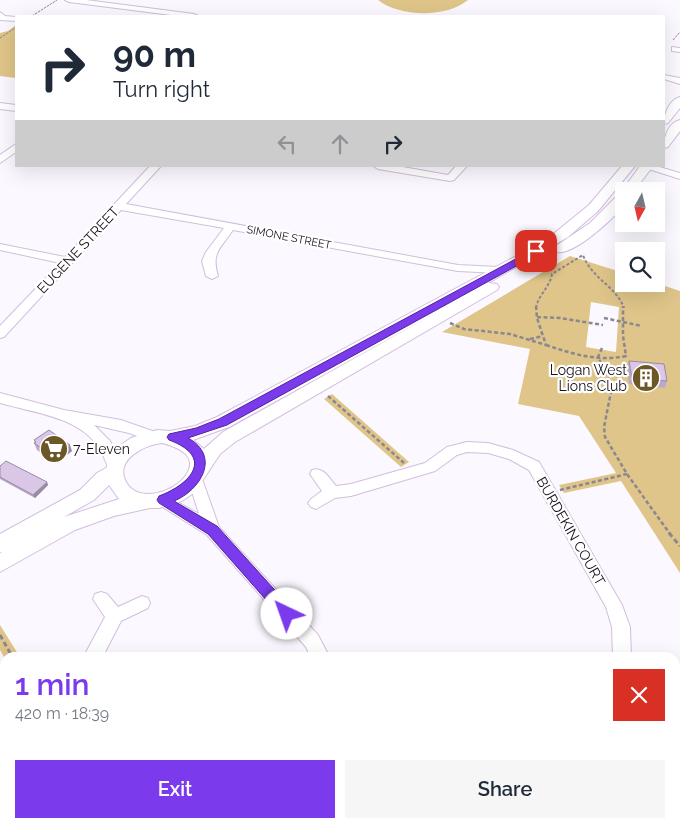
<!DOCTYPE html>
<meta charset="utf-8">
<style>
:root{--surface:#fff;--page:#f6f6f7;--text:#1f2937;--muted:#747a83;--accent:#7c3aed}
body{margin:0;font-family:Raleway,sans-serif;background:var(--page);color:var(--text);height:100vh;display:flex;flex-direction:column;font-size:19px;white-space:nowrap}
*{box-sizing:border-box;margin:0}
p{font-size:16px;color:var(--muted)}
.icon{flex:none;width:28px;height:28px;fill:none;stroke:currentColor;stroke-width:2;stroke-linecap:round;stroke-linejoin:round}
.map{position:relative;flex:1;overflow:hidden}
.sheet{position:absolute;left:0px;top:652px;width:680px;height:176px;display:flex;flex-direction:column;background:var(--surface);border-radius:15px 15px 0 0;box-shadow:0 5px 20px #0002}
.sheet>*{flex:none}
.guide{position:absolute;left:15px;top:15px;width:650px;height:152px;border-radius:0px;box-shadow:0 5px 20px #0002;background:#fff;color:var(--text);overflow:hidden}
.needle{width:32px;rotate:188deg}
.fabs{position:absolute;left:615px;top:182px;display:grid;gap:10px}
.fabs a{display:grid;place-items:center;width:50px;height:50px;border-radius:0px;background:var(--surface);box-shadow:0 5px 20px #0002;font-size:25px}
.pin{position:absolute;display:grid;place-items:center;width:42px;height:42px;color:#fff;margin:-21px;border-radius:10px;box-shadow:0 2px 8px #0006}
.me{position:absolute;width:55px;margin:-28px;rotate:318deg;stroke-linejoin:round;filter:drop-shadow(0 0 4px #0008)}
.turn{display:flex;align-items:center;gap:18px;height:105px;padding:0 15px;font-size:22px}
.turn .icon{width:65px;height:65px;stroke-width:2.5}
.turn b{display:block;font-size:35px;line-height:42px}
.lanes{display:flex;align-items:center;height:48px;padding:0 15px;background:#0003;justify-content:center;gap:25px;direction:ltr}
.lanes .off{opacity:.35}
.round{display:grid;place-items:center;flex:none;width:52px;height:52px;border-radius:0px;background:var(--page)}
.summary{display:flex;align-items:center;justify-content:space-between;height:85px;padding:0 15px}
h1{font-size:30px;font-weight:600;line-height:38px;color:var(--accent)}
.primary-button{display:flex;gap:10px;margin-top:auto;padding:10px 15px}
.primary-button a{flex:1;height:58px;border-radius:0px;background:var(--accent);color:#fff;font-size:20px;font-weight:600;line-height:58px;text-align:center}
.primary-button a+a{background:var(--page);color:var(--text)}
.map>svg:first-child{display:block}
.green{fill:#dfc589;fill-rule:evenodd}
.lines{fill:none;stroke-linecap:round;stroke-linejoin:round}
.minor-casing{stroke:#d2bede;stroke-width:2}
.major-casing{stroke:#d2bede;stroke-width:2}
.path-far3{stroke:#8c868f;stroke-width:1;stroke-dasharray:2.5 1;stroke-linecap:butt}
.path-far2{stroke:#8c868f;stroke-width:2;stroke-dasharray:3 2;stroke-linecap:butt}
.path-far1{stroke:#8c868f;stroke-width:2.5;stroke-dasharray:4 2.5;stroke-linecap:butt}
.path{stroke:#8c868f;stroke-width:3;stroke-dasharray:5 3;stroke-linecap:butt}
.minor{fill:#fff;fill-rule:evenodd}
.major{fill:#fff;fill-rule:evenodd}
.wall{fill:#bbaac7}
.shaded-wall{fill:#998ba2}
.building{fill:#dac6e7;stroke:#998ba2}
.route{fill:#7c3aed;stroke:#51269a}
.labels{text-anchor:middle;stroke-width:4.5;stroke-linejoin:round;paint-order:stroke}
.far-street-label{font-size:11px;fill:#18111c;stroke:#fff}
.street-label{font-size:14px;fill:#18111c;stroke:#fff}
.poi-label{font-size:14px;fill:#18111c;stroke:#fff;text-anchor:end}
</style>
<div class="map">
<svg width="680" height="828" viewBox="0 0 680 828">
<rect width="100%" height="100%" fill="#fcf8ff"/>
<path class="green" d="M378,0H468C447,18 399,17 378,0Z
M16,25V78L0,76V33L8,31Z
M570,256L624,273V284L656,283L680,291V573L621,481L564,493L559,485L616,473L579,416L518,404L530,349L442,332ZM591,302L619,307L616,352L586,347Z
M332,394L409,462L401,467L324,399Z
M0,625L20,657L5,659L0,650Z"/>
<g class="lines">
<defs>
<path id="minor" d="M65,0H86L194,14L198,16H179L69,2Z
M0,12L5,16L16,17V21L0,20Z
M672,47L680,48V52L672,51Z
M664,75L680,78V84L664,79Z
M0,103L16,105V111L0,109Z
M16,144V152L0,163V155Z
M150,166H161L126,204L458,265L499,267L505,270L499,273L458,271L233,230C220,249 211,253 218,276L212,279L206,276L202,261L206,252L224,228L121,210L4,337L0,338V326L60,263L0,250V244L65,257Z
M373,166H397L448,175L456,166H467L454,180L450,181L378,169Z
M639,166H656L680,173V179Z
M0,393L64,410L121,420L158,433L160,437L158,441L153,442L129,433L94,425L110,441L122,467L120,471L115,473L110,471C106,463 103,453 98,446C76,416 34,413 0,403Z
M467,442L488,443L513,450L539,462L622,605L630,627L631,658H613L612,627L606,607L529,470L509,459L488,453L467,452L457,455L435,471L351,496L335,498L316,509L311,507L308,503L311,499L322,491L310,474L312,470C323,466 329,478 336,486L351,484L425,463L447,447Z
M195,473L200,475L202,479L219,527L318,635L330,658H311L306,647L207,535L158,504L155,500L158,496L163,494L199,514L188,479L190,475Z
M101,592L107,594L118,607L142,596L148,598L150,603L148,608L121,621L102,658H83L105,617L93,599L95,594Z
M675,732L680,733V751L675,750Z
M5,751V774L0,776V753Z
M296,824H316L315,828H295Z"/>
<path id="major" d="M680,97V108L668,123L664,124C664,114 669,100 680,97Z
M680,120V131L668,147L664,148C664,137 668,123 680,120Z
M622,166H635L598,211L568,237L488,283L497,284L499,287L497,290L235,442L220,454L195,492L182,501L159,508H150L114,516L75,530L0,572V553L2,552H0V534L80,490L97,473L106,468L118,447L131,438L157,430L170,431L195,426L217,417L546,240L589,205ZM441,310L223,432L204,449L193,440L229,427ZM162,443C178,447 199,456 186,475C175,492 138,504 126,482C114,459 145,445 162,443ZM109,485L119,499L64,517L94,500Z
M640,166H653L634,191H624V206C612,219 574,256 556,252L554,249L556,246L590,223L619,194L623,193L622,191Z"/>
</defs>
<use href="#minor" class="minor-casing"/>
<use href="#major" class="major-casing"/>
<path class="path-far3" d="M32,16L57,0
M0,38L15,28
M673,40L680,32"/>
<path class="path-far2" d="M536,308C538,295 550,287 552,274L583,255C592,279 616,286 624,308"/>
<path class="path-far1" d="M536,306L537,318L546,345
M537,317L560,318L603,325
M604,318L642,326
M450,323L464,329L510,334L546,345
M530,339L539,337L542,332
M546,345C573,354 598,362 626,356L623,336V306
M602,348L598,357L608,378L611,392L604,427L605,437L627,474L670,534
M328,396L404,463
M560,490L627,474"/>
<path class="path" d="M669,533L680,546
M0,635L13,658
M549,824V828"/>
<use href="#minor" class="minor"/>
<use href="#major" class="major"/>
</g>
<path class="wall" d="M629,361L667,381L665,388L629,384L627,368Z
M34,440L72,451L58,462L55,460L53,462L37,450L34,443H35Z
M0,466L47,482L48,485L35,498L0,479Z"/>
<path class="shaded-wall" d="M70,445L72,451L58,462L56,455Z
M53,454L55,460L53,462L51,455Z
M47,482L48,485L35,498L33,495Z"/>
<path class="building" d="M629,361L664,364L667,381L632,378Z
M49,430L70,445L56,455L53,454L51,455L34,443L36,442L34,440Z
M6,461L47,482L33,495L0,477V466Z"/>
<path class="route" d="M536,248L540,249V253L227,425L188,438C221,456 201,490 174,501L217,526L292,609L294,614L292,618L287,620L282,618L208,534L159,503L157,500L159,496C191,484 215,457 169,440L167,437L169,434L196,428L219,419Z"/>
<defs>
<symbol id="building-disc" viewBox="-11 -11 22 22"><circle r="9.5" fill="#6c5827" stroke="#fff"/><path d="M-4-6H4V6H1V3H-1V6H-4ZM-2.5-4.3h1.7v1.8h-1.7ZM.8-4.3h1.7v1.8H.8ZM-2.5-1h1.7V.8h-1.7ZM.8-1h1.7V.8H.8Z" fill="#fff"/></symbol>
<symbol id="supermarket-disc" viewBox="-11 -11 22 22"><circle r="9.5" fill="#6c5827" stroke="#fff"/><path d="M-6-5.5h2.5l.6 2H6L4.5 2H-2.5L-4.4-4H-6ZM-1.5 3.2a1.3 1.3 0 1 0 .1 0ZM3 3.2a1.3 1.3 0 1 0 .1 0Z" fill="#fff"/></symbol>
</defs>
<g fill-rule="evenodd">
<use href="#building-disc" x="630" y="362" width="32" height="32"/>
<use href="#supermarket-disc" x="38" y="433" width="32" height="32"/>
</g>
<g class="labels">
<g class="far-street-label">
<text transform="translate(289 237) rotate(11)" y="4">SIMONE STREET</text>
</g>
<g class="street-label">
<text transform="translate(78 250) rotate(-47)" y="5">EUGENE STREET</text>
<text transform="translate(571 531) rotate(60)" y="5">BURDEKIN COURT</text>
</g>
<g class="poi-label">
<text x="627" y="375">Logan West<tspan x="627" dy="16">Lions Club</tspan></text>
<text x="73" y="454" text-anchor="start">7-Eleven</text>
</g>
</g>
</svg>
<div class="fabs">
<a><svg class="needle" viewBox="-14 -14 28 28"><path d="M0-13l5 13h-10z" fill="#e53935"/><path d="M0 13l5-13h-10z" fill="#747a83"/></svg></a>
<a><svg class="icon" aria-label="search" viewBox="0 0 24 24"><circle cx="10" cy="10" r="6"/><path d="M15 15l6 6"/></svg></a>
</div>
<div class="pin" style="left:536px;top:251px;background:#d93025"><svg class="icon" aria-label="arrive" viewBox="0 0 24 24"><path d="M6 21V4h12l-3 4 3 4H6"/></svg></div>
<svg class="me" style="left:287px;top:614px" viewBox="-20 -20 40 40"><circle r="19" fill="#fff"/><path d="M0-13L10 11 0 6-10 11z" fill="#7c3aed"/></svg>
<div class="guide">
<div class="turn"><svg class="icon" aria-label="right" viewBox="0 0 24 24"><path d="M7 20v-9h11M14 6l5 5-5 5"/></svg><div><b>90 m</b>Turn right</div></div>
<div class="lanes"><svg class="icon off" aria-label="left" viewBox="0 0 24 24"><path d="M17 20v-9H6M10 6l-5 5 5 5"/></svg><svg class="icon off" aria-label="ahead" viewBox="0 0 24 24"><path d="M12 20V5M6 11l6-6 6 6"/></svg><svg class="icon" aria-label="right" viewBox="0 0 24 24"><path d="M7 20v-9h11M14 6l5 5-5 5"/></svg></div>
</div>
<section class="sheet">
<div class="summary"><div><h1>1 min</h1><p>420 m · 18:39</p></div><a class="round" style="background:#d93025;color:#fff"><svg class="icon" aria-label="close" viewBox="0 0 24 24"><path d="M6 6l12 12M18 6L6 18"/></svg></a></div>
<div class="primary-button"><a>Exit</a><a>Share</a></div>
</section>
</div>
